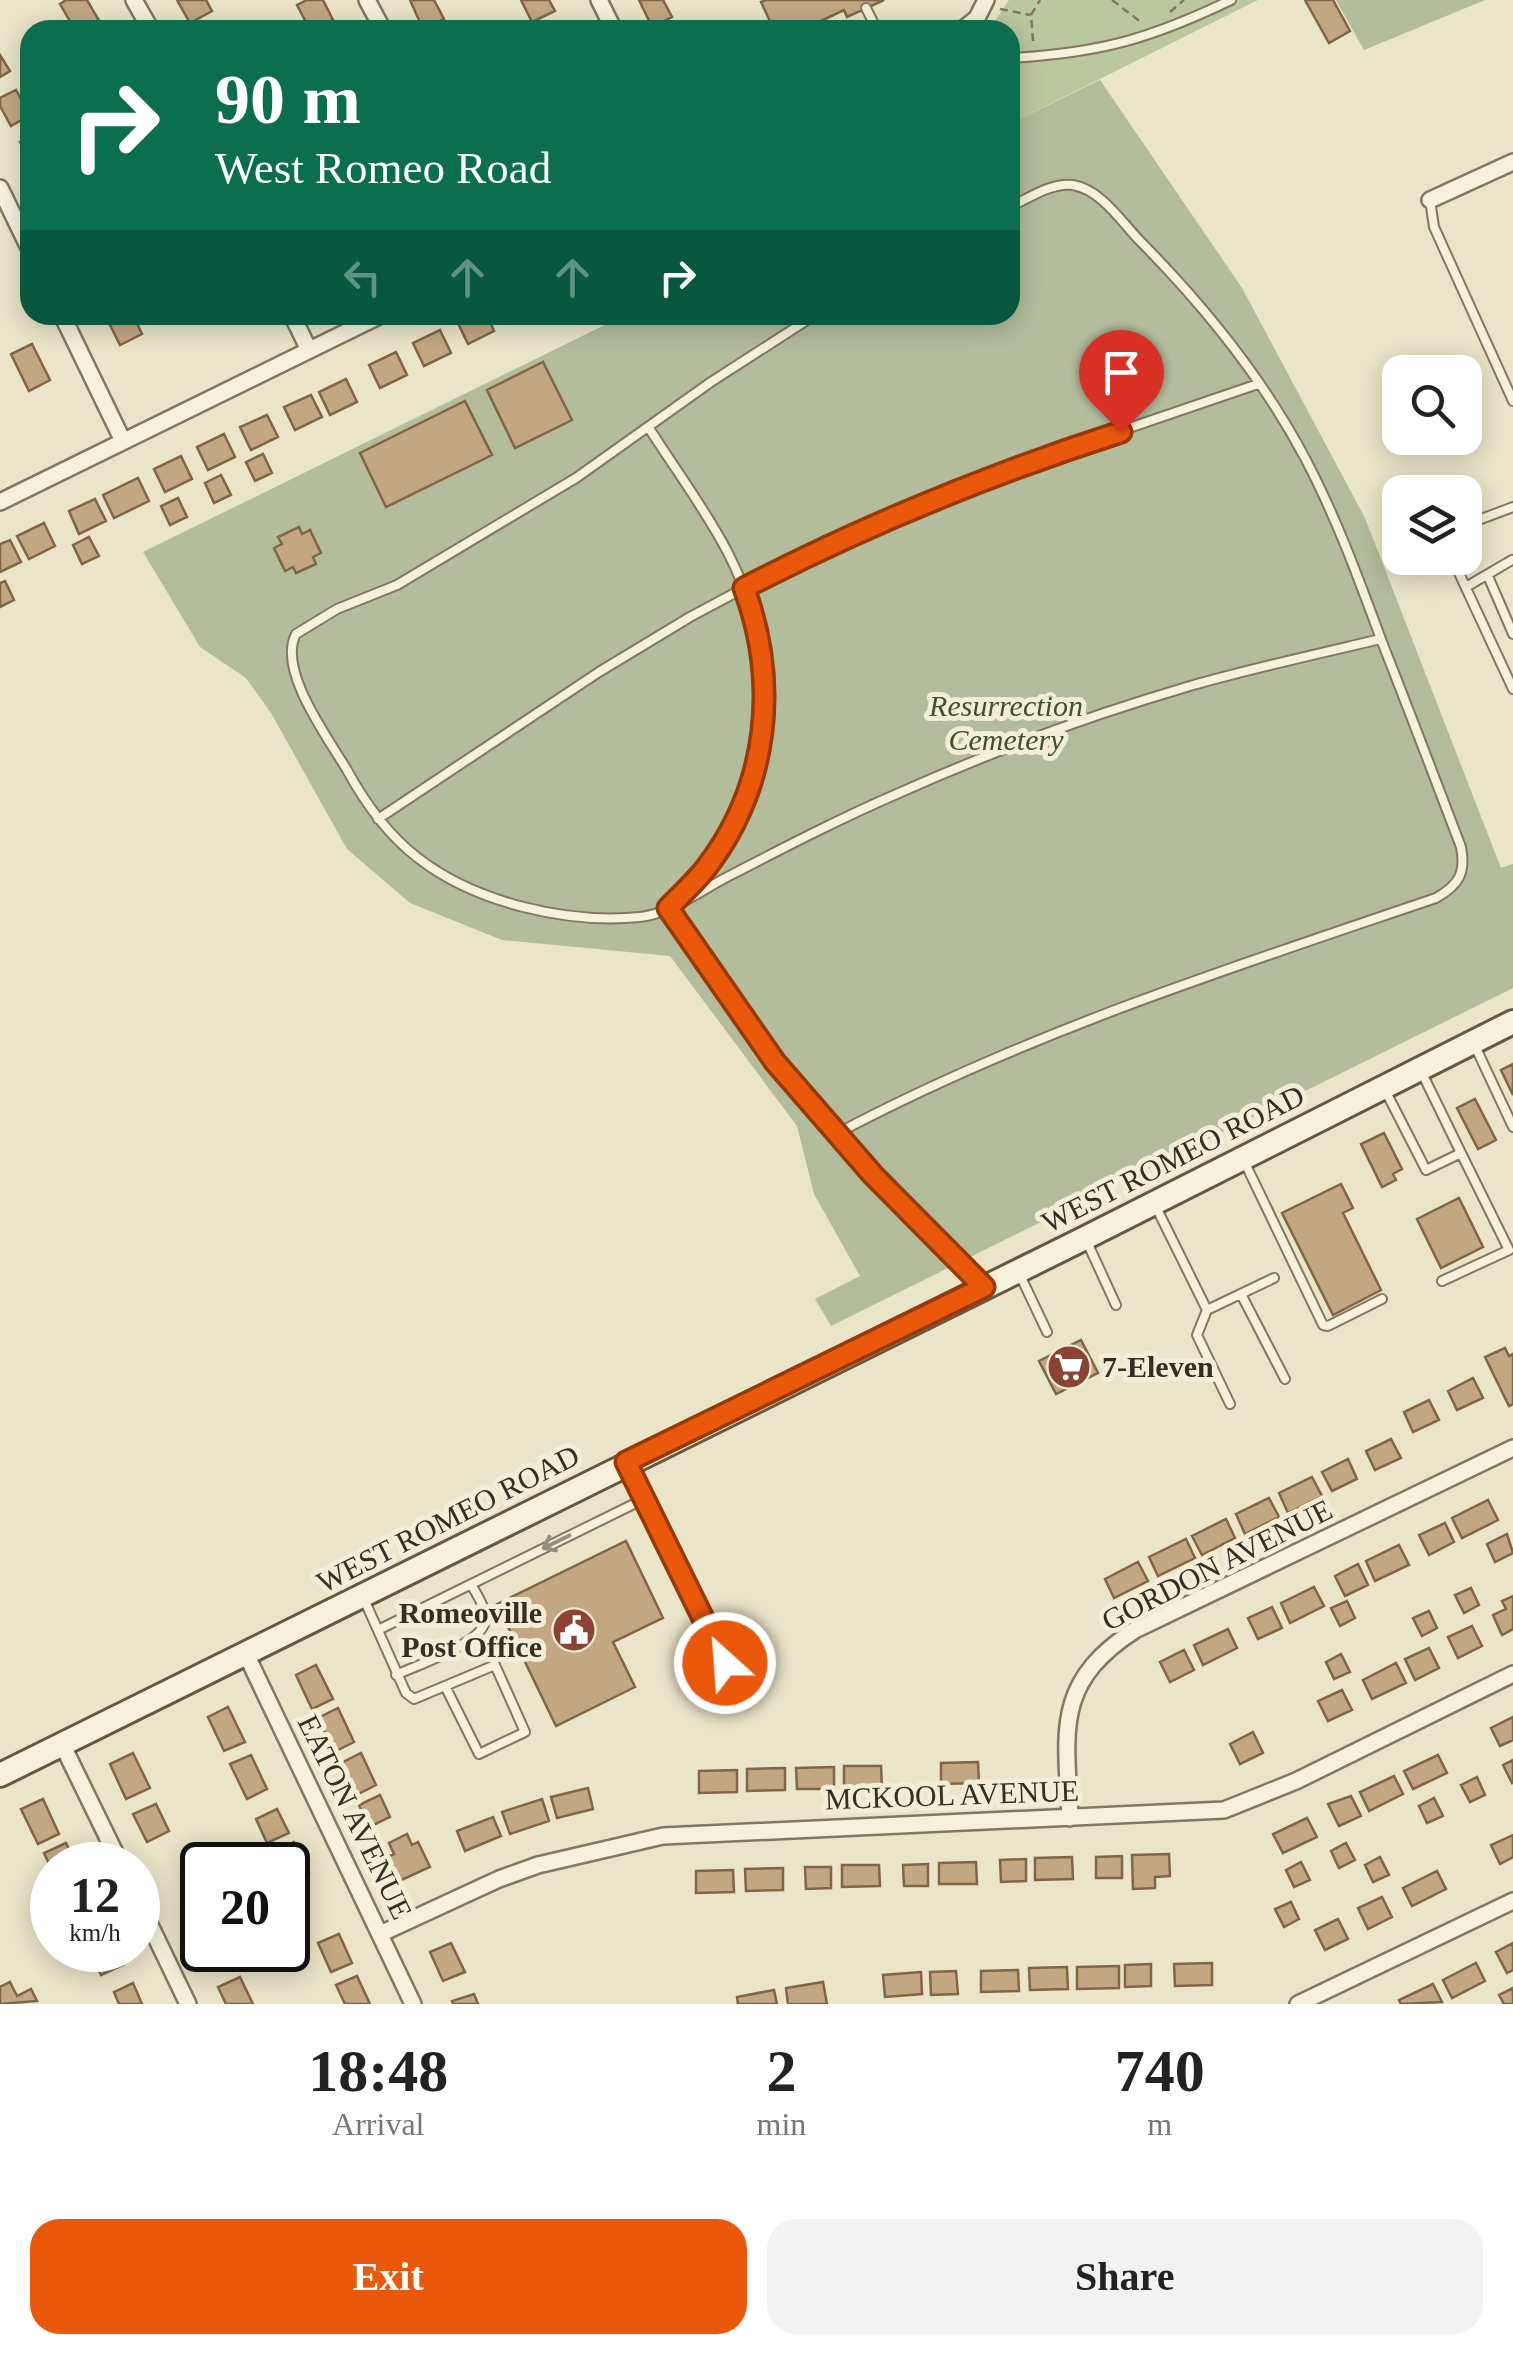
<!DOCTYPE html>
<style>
:root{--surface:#fff;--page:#f2f2f2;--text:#222;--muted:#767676;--accent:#ea580c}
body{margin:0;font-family:Georgia,serif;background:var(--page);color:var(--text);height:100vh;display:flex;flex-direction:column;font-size:38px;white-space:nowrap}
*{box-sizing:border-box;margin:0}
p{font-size:32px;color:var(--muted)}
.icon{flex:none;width:55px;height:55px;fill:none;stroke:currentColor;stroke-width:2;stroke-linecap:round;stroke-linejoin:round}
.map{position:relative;height:2004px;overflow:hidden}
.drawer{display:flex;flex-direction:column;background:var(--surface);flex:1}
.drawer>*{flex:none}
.hud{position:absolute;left:20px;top:20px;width:1000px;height:305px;border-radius:30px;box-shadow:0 5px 25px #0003;background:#0b6e4f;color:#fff;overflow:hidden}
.buttons{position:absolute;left:1382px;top:355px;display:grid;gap:20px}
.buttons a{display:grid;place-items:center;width:100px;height:100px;border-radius:20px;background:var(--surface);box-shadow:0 5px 25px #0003;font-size:50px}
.speed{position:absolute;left:30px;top:1842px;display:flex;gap:20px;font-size:50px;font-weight:700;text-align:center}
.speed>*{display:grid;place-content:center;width:130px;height:130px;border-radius:50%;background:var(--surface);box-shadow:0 5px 25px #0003;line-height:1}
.speed small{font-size:25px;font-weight:400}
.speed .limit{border:5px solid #111;border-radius:15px;background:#fff;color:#111}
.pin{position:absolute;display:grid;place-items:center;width:85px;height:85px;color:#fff;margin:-102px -42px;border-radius:50% 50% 50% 0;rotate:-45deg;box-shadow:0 0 10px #0007}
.pin .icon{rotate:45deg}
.me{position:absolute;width:110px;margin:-55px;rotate:334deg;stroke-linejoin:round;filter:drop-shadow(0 0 8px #0008)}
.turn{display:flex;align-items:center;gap:35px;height:210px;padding:0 30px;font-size:45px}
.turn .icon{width:130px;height:130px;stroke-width:2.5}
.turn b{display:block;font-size:70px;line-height:85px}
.lanes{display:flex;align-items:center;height:95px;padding:0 30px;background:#0003;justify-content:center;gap:50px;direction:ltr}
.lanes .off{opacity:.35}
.eta{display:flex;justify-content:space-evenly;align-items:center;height:170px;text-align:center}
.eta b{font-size:60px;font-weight:700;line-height:70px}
.action{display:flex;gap:20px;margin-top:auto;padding:20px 30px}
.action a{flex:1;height:115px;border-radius:30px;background:var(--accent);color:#fff;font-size:40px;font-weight:700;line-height:115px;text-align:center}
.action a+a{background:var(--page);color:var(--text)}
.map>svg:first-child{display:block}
.green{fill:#bbc79d}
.cemetery{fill:#b3bc9b}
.building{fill:#c3a782;stroke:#806647;stroke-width:2.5}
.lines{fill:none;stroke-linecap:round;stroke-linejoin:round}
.service-casing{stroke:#83785f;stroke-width:12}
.minor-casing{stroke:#83785f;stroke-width:20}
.secondary-casing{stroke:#655942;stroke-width:28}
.path{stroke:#83785f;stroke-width:2.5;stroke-dasharray:8 5;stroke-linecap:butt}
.service{stroke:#f5f1da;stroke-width:8}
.minor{stroke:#f5f1da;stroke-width:15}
.secondary{stroke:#f5f1da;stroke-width:22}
.oneway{stroke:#95907e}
.route-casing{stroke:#983908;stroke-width:25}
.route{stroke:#ea580c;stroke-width:18}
.labels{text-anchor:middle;stroke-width:10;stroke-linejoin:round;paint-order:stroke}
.park-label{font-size:30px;font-style:italic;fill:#40502a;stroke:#f2eed6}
.street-label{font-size:30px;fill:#352e21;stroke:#f2eed6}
.poi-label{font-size:30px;font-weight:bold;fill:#352e21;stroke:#f2eed6;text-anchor:start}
</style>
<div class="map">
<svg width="1513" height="2004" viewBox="0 0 1513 2004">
<rect width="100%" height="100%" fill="#eae4c8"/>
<path class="green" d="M1009,0H1258L1010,124V30H989Z"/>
<path class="cemetery" d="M1336,0H1485L1364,50Z
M1100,80L1242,288L1365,518L1501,868L1513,864V988L831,1326L815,1299L860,1276L814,1194L797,1126L670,956L502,940L410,903L347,849L271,713L246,678L200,647L143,552L625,315H1010V124Z"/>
<path class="building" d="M66,0H87L101,24L92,30H75L60,4Z
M177,0H206L212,11L190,23Z
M307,0H323L333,20L310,30L297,5Z
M410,0H434L444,19L423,29Z
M521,0H549L555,11L532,22Z
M639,0H663L672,17L652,27Z
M766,0H884L847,17L844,10L802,30H774L761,2Z
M1305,0H1333L1350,31L1329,43Z
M0,55L10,71L0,77Z
M16,90L30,115L11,126L0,106V98Z
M30,137V161L20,142Z
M105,315H133L142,334L120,345Z
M470,315H487L494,331L468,344L457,321Z
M440,330L451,353L424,366L413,343Z
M32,344L50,380L29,391L11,354Z
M396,352L407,375L380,388L369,365Z
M543,362L572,420L515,448L487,390Z
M346,379L357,402L330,415L319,392Z
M311,395L322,417L295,430L284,407Z
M465,401L492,455L386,507L360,453Z
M267,415L278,437L251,450L240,427Z
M224,434L235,457L208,470L197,447Z
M263,454L272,473L255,481L246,462Z
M181,456L192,479L165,492L154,469Z
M221,475L231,495L214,503L205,483Z
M138,478L149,501L114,518L103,495Z
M178,498L187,517L170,525L161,506Z
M95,499L106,521L79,534L69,511Z
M44,523L55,546L29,559L17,536Z
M299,527L302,534L310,530L321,553L313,557L316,564L296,573L293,567L285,571L274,548L282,544L278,537Z
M89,537L99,556L82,564L73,545Z
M10,540L21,562L0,572V544Z
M5,581L14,600L0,607V583Z
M1513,1064V1095L1501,1070Z
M1475,1099L1496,1140L1478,1149L1457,1108Z
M1384,1133L1402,1169L1393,1174L1396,1180L1382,1187L1361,1144Z
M1341,1184L1353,1208L1343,1213L1381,1290L1333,1315L1282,1213Z
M1459,1198L1483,1247L1441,1268L1417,1219Z
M1081,1340L1098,1373L1056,1394L1039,1361Z
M1505,1348L1509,1356L1513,1354V1404L1509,1406L1485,1357Z
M1473,1378L1483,1398L1457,1410L1448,1391Z
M1429,1400L1439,1420L1413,1432L1404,1412Z
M1391,1439L1401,1458L1375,1470L1366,1451Z
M1348,1459L1357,1479L1332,1491L1322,1472Z
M1312,1477L1322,1496L1288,1513L1279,1493Z
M1269,1498L1279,1517L1245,1534L1236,1514Z
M1488,1500L1498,1520L1462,1538L1452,1518Z
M1226,1519L1235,1538L1202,1555L1192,1536Z
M1445,1523L1454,1542L1429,1555L1419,1535Z
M1507,1534L1513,1553L1495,1562L1487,1544Z
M1186,1539L1195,1558L1158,1576L1149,1557Z
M626,1541L663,1618L613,1642L635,1687L556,1726L497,1604Z
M1399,1545L1409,1565L1375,1581L1366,1561Z
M1138,1562L1148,1581L1114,1598L1105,1579Z
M1358,1564L1368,1585L1345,1596L1335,1576Z
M1314,1587L1324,1606L1290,1623L1281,1603Z
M1471,1588L1479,1605L1464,1613L1455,1595Z
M1513,1596V1629L1502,1635L1493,1615L1506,1609L1502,1601Z
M1347,1601L1355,1618L1340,1626L1331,1608Z
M1272,1607L1282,1628L1258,1639L1248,1618Z
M1429,1611L1437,1628L1422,1636L1413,1618Z
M1472,1626L1482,1646L1458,1658L1448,1637Z
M1228,1629L1237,1648L1203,1665L1194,1645Z
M1429,1648L1439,1668L1415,1680L1405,1659Z
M1184,1650L1194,1670L1170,1682L1160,1662Z
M1341,1654L1350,1672L1334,1679L1326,1662Z
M1396,1663L1406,1683L1372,1699L1363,1680Z
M316,1665L333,1699L312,1709L296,1675Z
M1342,1690L1352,1710L1328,1721L1318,1701Z
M228,1707L245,1742L224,1751L208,1717Z
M338,1708L354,1742L334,1752L318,1718Z
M1513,1717V1740L1500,1746L1491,1728Z
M1253,1732L1263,1753L1240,1764L1230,1744Z
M133,1753L150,1788L126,1799L110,1764Z
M361,1753L376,1785L354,1796L339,1764Z
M251,1755L267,1789L247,1799L230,1764Z
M1438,1755L1447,1773L1413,1789L1404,1771Z
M1513,1760V1782L1512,1783L1503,1765Z
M978,1762L979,1783L941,1784V1763Z
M844,1766H881L882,1787L844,1788Z
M834,1767V1789H797L796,1768Z
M785,1768V1790L747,1791V1769Z
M737,1770V1792L699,1793V1771Z
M1394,1776L1403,1794L1369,1811L1360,1792Z
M1477,1777L1485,1795L1470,1802L1461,1785Z
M588,1788L593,1809L557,1818L551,1797Z
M380,1795L390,1817L369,1827L359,1805Z
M1351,1796L1361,1816L1339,1826L1328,1804Z
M1434,1798L1443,1816L1427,1823L1419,1806Z
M43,1799L59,1834L38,1844L21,1809Z
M542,1799L549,1821L510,1834L502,1812Z
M156,1804L169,1831L147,1842L133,1814Z
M277,1809L289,1833L267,1843L256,1819Z
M493,1817L501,1836L465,1851L457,1831Z
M1307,1818L1317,1837L1283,1853L1273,1834Z
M407,1834L412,1845L418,1842L430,1867L397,1882L385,1858L394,1854L389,1843Z
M1513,1835V1857L1500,1864L1491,1845Z
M294,1842L309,1873L288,1883V1865H278L272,1853Z
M66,1843L76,1865H52V1870L44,1853Z
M1346,1843L1355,1860L1339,1868L1331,1851Z
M1169,1854L1170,1876L1155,1877V1888L1133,1889L1132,1855Z
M1122,1856V1878H1096V1857Z
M1072,1857L1073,1879L1035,1880V1858Z
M1380,1857L1389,1875L1373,1882L1365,1865Z
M1026,1859V1881L1001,1882L1000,1860Z
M976,1862L977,1884H939V1863Z
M1301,1862L1310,1880L1294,1887L1286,1870Z
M928,1864V1886H904L903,1865Z
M842,1865H879L880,1886L842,1887Z
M805,1867H831V1888L806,1889Z
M783,1868V1890L746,1891L745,1869Z
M733,1870L734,1892L696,1893V1871Z
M1437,1871L1446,1889L1412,1906L1403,1888Z
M1382,1897L1392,1917L1368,1929L1358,1908Z
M1291,1902L1299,1919L1284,1927L1275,1909Z
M1338,1919L1348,1939L1325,1950L1315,1930Z
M339,1934L352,1963L331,1972L318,1943Z
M451,1943L465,1972L443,1981L430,1952Z
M1513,1943V1970L1507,1973L1496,1952Z
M89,1950H116L123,1965L101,1975Z
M1212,1963V1985L1175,1986L1174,1964Z
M1476,1963L1485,1981L1452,1998L1443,1980Z
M1151,1964V1986L1125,1987V1965Z
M1119,1966V1988L1077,1989V1967Z
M1067,1967L1068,1989L1030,1990L1029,1968Z
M1018,1970L1019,1991L981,1992V1971Z
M956,1971L958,1994L931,1995L930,1972Z
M921,1972L922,1994L885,1997L883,1975Z
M357,1976L370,2004H345L336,1985Z
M240,1977L253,2004H226L218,1987Z
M10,1982L17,1996L31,1989L37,2001L0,2004V1987Z
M823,1982L827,2004H788L786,1988Z
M133,1983L142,2004H119L114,1992Z
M1433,1984L1442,2002L1401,2004L1399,2000Z
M1513,1988V2004H1504L1499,1995Z
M774,1990L777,2004H738L737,1997Z
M474,1994L478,2004H453L452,2001Z"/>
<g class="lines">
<defs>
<path id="service" d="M866,8L877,30
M1010,58C1100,53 1150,39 1231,0
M1430,200L1434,227L1513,401
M815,315L711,382L576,478L397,585L337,609L296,634C277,670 328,738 347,770C365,803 388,835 418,858C476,903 567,924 640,917C670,914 703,889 729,876C785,847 841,818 899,793C993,751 1091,715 1190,686C1253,668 1317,654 1381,639
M649,428C675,469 705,509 727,551C780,652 778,777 706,869C695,883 681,895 668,907L775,1062L873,1175L980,1284
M1465,525L1513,507
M1452,558L1513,689
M1488,576L1513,634
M1466,587L1512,560
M378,819L599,672L690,617L789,564L979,479L1258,384
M1475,1046L1513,1127
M1385,1090L1426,1170L1461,1153L1421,1071
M836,1134C1026,1033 1233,967 1436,898C1459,885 1466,873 1461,847C1435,779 1409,710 1382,642C1359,580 1337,519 1306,460C1264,380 1205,307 1142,243C1122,223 1102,190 1073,185C1052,182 1029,198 1010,207
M1245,1163L1323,1325L1328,1326L1382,1299
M1156,1207L1207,1310L1197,1335L1230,1404
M1087,1242L1116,1305
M1020,1275L1047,1332
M1442,1281L1509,1250L1461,1153
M1241,1294L1285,1379
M1207,1310L1274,1278
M630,1469L725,1663
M363,1597L406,1693L414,1699L495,1665L525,1732L479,1754L445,1686
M378,1630L644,1499
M396,1675C417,1665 480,1644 485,1622C487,1609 477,1595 471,1584"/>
<path id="minor" d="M134,0L151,30
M367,0L383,30
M599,0L614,30
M962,30L977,18L986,0
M0,188L30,250
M1430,200L1513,162
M62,315L123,441
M292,315L309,350
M0,502L381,315
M246,1654L413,2004
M62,1744L121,1865
M1070,1818C1066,1732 1053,1683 1135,1630L1513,1448
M138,1900L188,2004
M380,1934L499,1879L538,1865L663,1836L1224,1810L1296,1781L1513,1674
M1298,2004L1513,1901"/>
<path id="secondary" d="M0,1775L1085,1238L1513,1022"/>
</defs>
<use href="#service" class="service-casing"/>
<use href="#minor" class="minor-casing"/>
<use href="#secondary" class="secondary-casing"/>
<path class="path" d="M1112,0L1142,23
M1000,9L1030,15
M1170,12L1184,0
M1033,41L1031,15L1040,0"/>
<use href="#service" class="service"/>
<use href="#minor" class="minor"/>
<use href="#secondary" class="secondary"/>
</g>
<defs><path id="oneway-shaft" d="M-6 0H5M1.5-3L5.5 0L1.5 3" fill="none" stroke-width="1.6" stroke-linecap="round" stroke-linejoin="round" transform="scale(2.5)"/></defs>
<use class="oneway" href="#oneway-shaft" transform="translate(556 1542) rotate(154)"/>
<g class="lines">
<defs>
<path id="route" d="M725,1663L626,1462L984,1287L873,1175L775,1062L668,908C681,895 695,882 706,868C769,786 779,683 744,588C866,525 990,474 1121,432"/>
</defs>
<use href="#route" class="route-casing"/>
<use href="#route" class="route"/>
</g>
<defs>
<symbol id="supermarket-disc" viewBox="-11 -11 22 22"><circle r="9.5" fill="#8c4235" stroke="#f2eed6"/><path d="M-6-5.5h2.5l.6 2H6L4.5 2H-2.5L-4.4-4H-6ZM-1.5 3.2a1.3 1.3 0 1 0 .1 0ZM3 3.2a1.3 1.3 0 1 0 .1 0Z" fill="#fff"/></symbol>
<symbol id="civic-disc" viewBox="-11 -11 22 22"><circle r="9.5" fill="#8c4235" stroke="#f2eed6"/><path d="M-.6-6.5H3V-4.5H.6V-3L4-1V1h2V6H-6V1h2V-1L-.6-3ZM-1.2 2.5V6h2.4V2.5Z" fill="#fff"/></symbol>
</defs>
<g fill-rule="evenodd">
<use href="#supermarket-disc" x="1044" y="1342" width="50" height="50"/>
<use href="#civic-disc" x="549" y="1605" width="50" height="50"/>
</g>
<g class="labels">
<g class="park-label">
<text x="1006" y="716">Resurrection<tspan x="1006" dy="34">Cemetery</tspan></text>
</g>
<g class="street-label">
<text transform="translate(1173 1159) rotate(-27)" y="10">WEST ROMEO ROAD</text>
<text transform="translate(448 1519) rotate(-27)" y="10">WEST ROMEO ROAD</text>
<text transform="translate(1217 1565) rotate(-27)" y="10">GORDON AVENUE</text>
<text transform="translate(952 1795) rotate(-2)" y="10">MCKOOL AVENUE</text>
<text transform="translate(355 1817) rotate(64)" y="10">EATON AVENUE</text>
</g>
<g class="poi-label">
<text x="1102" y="1377">7-Eleven</text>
<text x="542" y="1623" text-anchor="end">Romeoville<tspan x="542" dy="34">Post Office</tspan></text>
</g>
</g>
</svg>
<div class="buttons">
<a><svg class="icon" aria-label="search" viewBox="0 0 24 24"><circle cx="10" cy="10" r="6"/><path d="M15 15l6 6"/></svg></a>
<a><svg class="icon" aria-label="layers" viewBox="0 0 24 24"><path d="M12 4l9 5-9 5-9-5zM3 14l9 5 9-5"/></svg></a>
</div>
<div class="speed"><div>12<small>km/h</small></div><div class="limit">20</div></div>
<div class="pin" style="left:1121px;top:432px;background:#d93025"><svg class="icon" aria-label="arrive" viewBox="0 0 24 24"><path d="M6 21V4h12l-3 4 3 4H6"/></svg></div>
<svg class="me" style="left:725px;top:1663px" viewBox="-20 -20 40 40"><circle r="17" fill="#ea580c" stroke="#fff" stroke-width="3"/><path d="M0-11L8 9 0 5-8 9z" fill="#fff"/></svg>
<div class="hud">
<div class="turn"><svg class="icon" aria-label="right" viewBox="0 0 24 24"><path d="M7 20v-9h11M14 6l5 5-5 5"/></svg><div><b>90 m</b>West Romeo Road</div></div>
<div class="lanes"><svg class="icon off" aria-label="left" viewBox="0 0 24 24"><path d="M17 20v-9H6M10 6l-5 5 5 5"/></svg><svg class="icon off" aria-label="ahead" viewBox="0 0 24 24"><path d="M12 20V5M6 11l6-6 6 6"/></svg><svg class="icon off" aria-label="ahead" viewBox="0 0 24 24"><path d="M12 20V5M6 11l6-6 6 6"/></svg><svg class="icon" aria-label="right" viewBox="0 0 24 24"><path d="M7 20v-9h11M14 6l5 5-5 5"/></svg></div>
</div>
</div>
<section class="drawer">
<div class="eta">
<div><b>18:48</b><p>Arrival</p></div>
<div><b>2</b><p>min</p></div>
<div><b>740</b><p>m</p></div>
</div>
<div class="action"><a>Exit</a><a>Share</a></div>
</section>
